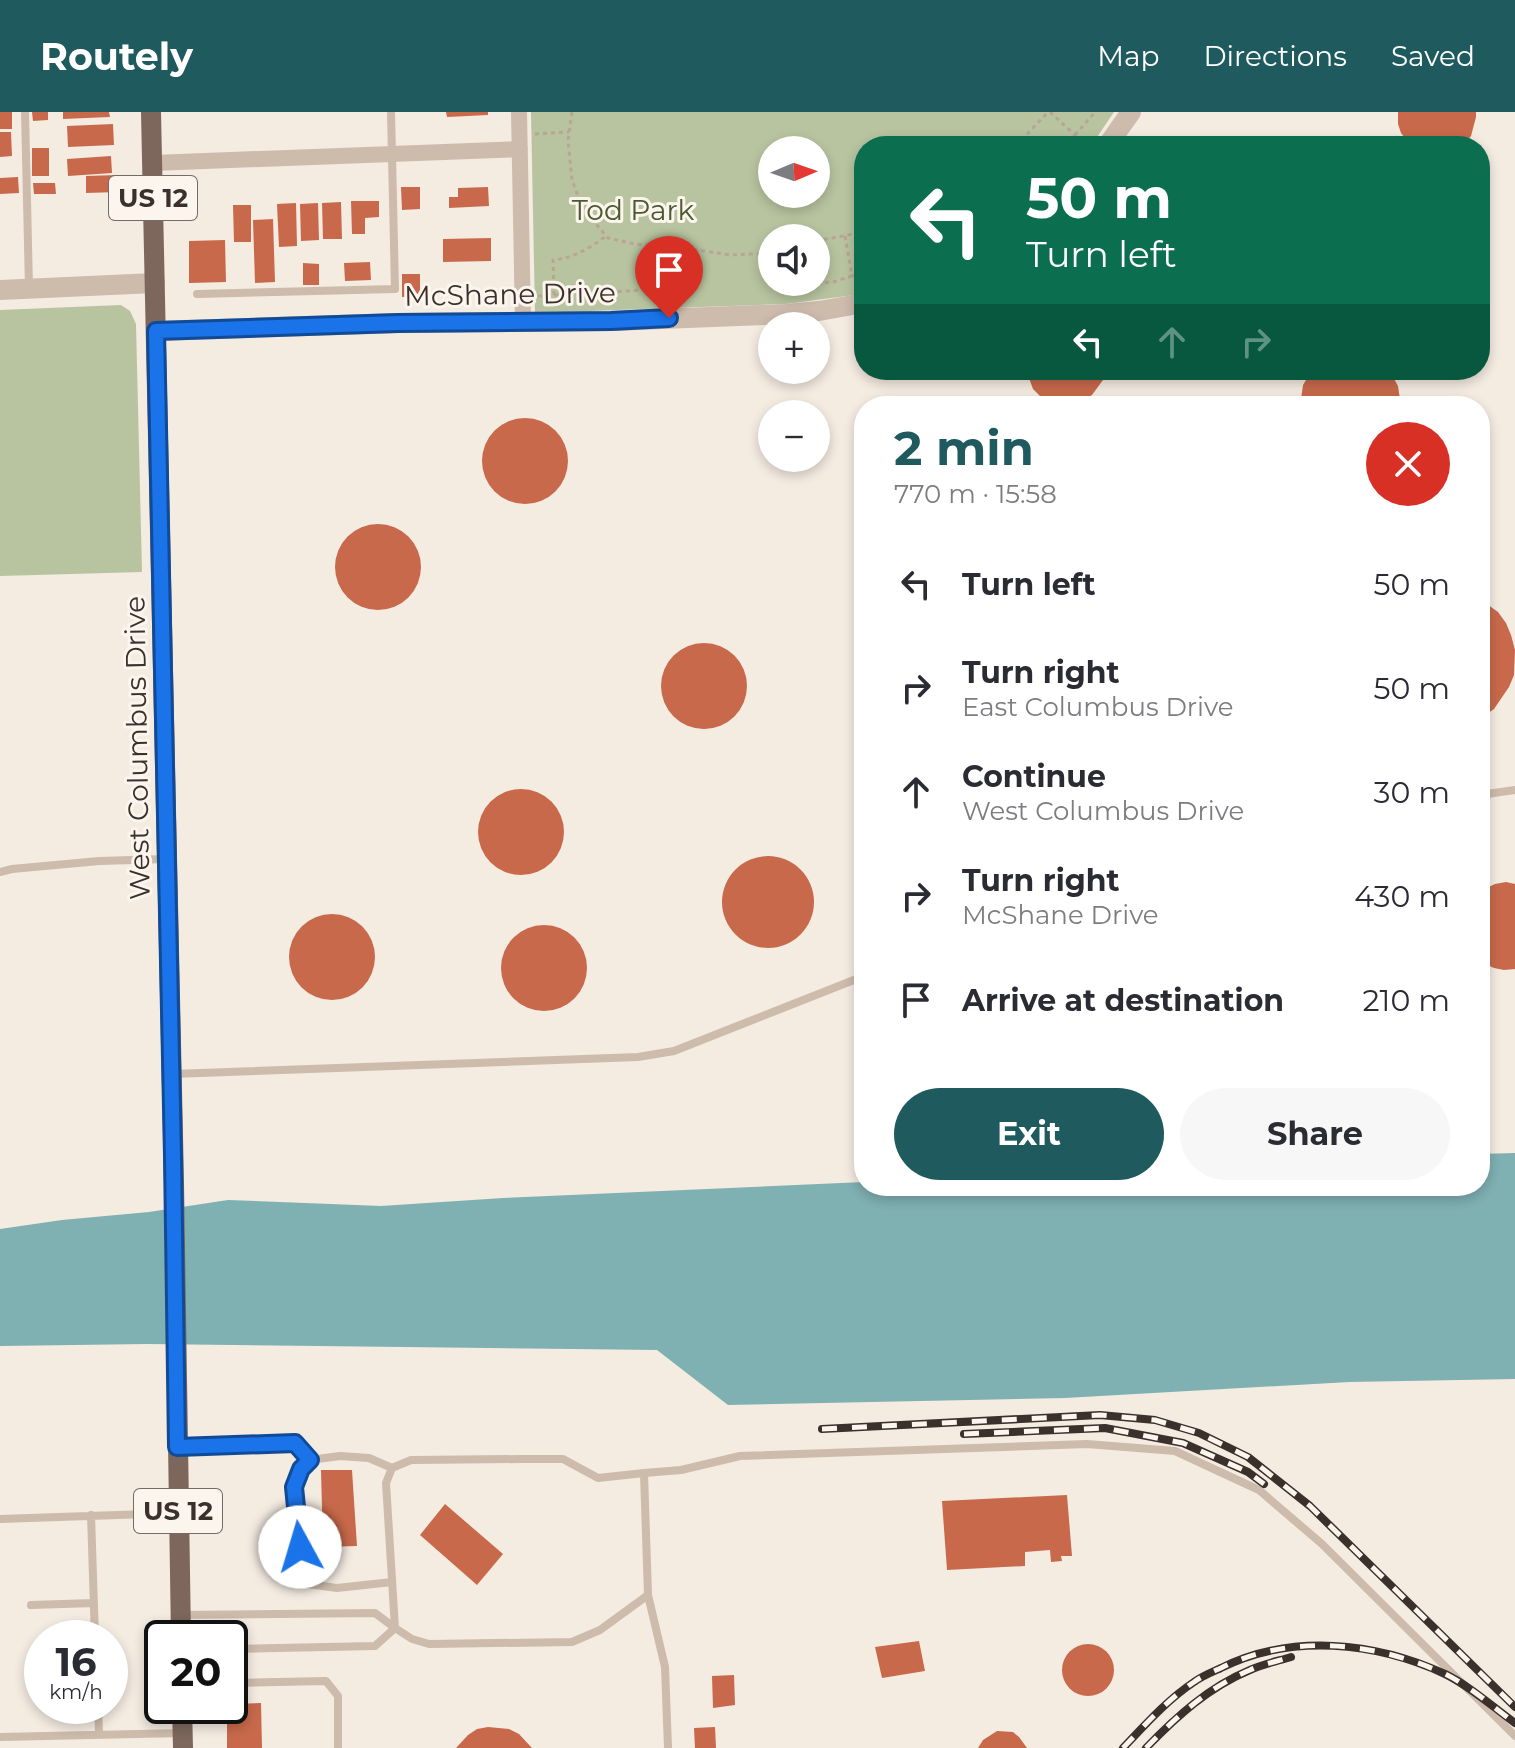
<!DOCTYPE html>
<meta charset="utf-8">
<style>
:root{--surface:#fff;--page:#f7f7f7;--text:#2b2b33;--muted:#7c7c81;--accent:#1f5a5e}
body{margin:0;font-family:Montserrat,sans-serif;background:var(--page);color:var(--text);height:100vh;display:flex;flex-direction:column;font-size:30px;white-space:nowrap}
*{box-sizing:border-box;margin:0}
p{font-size:26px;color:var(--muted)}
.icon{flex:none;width:44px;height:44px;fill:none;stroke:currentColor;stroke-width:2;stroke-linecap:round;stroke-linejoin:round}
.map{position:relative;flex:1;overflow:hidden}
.sheet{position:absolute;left:854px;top:284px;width:636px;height:800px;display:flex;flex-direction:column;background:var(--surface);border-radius:32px;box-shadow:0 4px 12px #0003}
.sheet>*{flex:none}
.banner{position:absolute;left:854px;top:24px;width:636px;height:244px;border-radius:32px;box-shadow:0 4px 12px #0003;background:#0b6e4f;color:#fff;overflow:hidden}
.needle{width:52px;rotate:88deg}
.buttons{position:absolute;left:758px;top:24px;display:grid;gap:16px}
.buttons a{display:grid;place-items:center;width:72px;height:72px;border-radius:50%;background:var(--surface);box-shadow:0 4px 12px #0003;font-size:40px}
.speed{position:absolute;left:24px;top:1508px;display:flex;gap:16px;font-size:40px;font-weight:700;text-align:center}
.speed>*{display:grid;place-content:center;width:104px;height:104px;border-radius:50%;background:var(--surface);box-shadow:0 4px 12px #0003;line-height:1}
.speed small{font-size:20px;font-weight:400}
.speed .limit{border:4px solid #111;border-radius:12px;background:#fff;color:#111}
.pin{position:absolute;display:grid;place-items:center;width:68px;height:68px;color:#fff;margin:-82px -34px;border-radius:50% 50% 50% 0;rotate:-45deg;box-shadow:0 0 8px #0007}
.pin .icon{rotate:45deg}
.me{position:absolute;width:88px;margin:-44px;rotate:354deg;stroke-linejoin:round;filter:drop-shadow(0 0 6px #0008)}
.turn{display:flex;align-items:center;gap:28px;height:168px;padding:0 40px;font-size:36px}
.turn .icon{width:104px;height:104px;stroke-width:2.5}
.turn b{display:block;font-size:56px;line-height:68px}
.lanes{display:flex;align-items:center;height:76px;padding:0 40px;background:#0003;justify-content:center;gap:40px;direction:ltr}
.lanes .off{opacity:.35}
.round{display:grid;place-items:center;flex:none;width:84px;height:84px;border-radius:42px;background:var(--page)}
.head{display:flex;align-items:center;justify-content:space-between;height:136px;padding:0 40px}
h1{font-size:48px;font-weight:700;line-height:60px;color:var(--accent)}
.primary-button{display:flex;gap:16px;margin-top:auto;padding:16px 40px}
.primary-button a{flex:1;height:92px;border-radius:48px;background:var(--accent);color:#fff;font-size:32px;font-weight:700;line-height:92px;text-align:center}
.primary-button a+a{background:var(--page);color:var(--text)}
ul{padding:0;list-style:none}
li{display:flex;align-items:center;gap:24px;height:104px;padding:0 40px}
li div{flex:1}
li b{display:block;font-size:30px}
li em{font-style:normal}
header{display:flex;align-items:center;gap:48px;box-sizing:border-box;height:112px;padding:0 40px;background:var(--accent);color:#fff}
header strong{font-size:38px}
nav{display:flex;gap:44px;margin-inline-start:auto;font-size:28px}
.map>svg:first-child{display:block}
.green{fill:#b8c4a0;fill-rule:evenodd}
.water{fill:#7fb0b2}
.building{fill:#c8694b}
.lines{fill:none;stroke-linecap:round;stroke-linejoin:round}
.path{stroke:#b9a596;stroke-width:3;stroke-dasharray:4 4;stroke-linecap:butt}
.service{stroke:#cdbbac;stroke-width:8}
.minor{stroke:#cdbbac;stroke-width:16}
.tertiary{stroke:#cdbbac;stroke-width:20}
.primary{stroke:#7d675c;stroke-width:20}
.rail-casing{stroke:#3b302b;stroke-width:8}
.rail{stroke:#fbf5ee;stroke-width:5;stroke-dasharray:15;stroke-linecap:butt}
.route-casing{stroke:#114b97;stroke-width:20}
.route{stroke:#1a73e8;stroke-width:14}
.labels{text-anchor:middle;stroke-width:6;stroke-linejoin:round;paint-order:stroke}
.shield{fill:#fbf5ee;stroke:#756b66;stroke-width:2}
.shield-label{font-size:26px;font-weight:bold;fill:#3b302b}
.park-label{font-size:28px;fill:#4a5a2e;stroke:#fbf5ee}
.street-label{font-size:28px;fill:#3b302b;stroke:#fbf5ee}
</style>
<header>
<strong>Routely</strong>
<nav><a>Map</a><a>Directions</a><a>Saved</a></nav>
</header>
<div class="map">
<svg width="1515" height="1636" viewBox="0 0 1515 1636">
<rect width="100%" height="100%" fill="#f4ebe1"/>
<path class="green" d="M531,0H1114L1091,34H864V180L854,183L786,192L535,201ZM772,38H816V82H772ZM772,126H816V170H772Z
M121,193L130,199L136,212L142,460L0,464V198Z"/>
<path class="water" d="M1515,1041V1267L1349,1270L1065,1286L728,1293L657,1238L147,1232L0,1234V1117L62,1108L149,1100L228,1088L381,1094L503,1086L864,1070V1074H1480V1042Z"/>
<path class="building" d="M0,0H12V17H0Z
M32,0H48V8L33,9Z
M63,0H109L110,5L63,7Z
M446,0H488V3L447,5Z
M1398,0H1476V5L1471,24L1463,34H1411L1401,21L1398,12Z
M113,12L114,33L68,35L67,14Z
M0,20H11L12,44L0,45Z
M32,36H49V64H32Z
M111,44L112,61L68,64L67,47Z
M117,63L118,80L86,81V64Z
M18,65L19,81L0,82V66Z
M33,71H55L56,82H34Z
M401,75H420V97L402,98Z
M488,75L489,94L449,96V85H458V76Z
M351,89H379V105L365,106V122H352Z
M341,90L342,127H323L322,91Z
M296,91L297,134L279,135L277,92Z
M318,91L319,128L301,129L300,92Z
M233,93H251V130H234Z
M273,107L275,170L255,171L253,108Z
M491,126V149L443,150V127Z
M225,128L226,170L189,171V129Z
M370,150L371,168L345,169L344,151Z
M303,151L319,152V173H303Z
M402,162H420V184L402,185Z
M1026,258H1105L1103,268L1092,283L1075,293L1066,294L1047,289L1040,284L1033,277Z
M1312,258H1389L1398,274L1401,294H1300L1303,273Z
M482 349a43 43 0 1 1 86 0a43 43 0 1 1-86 0Z
M335 455a43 43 0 1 1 86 0a43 43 0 1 1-86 0Z
M1480,487L1498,500L1506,511L1511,523L1515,538L1514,563L1509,575L1494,597L1480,607Z
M661 574a43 43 0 1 1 86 0a43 43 0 1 1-86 0Z
M478 720a43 43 0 1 1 86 0a43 43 0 1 1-86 0Z
M722 790a46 46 0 1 1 92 0a46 46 0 1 1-92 0Z
M1506,770L1515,772V857L1504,858L1494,856L1480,850V779L1495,772Z
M289 845a43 43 0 1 1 86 0a43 43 0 1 1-86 0Z
M501 856a43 43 0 1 1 86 0a43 43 0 1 1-86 0Z
M321,1358H352L357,1434L323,1435Z
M1067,1383L1072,1444H1061L1062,1449L1051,1450L1050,1438L1025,1440V1454L947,1458L942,1389Z
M445,1392L503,1442L477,1473L420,1423Z
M919,1529L925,1559L882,1566L875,1535Z
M1062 1558a26 26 0 1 1 52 0a26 26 0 1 1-52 0Z
M734,1563L735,1593L713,1596L712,1564Z
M261,1591L262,1636H227V1594H230V1592Z
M488,1615L509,1617L519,1622L532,1636H456L468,1623L477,1617Z
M715,1615L716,1636H695L694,1616Z
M997,1619L1013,1620L1019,1625L1027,1636H978L983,1628Z"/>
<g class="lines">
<path class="path" d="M572,0L568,29L572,68L583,97L608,126L635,132L679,135L730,143L772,141
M1050,0L1075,23L1066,34
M535,22L569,20
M1075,23L1095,0
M1016,34L1048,0
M845,124L852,164L864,161
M816,129L864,120
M809,172L833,170L852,164
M554,183L661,177
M538,184L554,183L553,148C574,146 590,136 606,124"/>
<path class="service" d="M25,0L29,176
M197,182L395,177L391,0
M1480,683L1515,678
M0,760L12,757L99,749L166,747
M172,962L638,945L674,939L864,864
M178,1335L295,1331L310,1348
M522,1347H563L598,1366L644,1361L648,1483L600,1518L572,1530L429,1532L412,1527L395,1516L386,1371L392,1356L411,1348Z
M392,1356L369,1346L340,1344L310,1348L301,1357L294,1375L303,1465L308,1472L337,1476L392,1470
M644,1361L681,1358L740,1344L1087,1332L1175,1339L1259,1378L1322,1432L1515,1624
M91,1403L95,1526
M0,1407L177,1401
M648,1483L665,1555L668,1636
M31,1493L94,1491
M181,1503L375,1501L395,1516L375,1534L230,1537
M230,1571L326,1569L338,1584V1636
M98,1594L99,1622
M0,1625L183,1621"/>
<path class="minor" d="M519,0L523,210
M153,51L520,37"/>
<path class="tertiary" d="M1107,34L1131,0
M0,178L155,171
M156,219L398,211L611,209L786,202L819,199L864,191"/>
<path class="primary" d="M151,0L174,1071L181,1526
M182,1594L183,1636"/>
<defs>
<path id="rail" d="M822,1317L1100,1303L1155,1308L1199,1321L1248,1345L1310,1394L1515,1595
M964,1322L1105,1316L1183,1331L1248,1360L1264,1372
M1123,1636C1145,1613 1167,1588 1194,1570C1202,1564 1212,1560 1221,1556C1291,1521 1376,1530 1445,1562C1470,1574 1493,1595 1515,1611
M1146,1636C1177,1604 1209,1575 1250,1558C1263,1552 1278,1549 1291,1545"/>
</defs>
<use href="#rail" class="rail-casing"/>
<use href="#rail" class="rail"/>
</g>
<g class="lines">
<defs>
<path id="route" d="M300,1435L294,1375L301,1357L310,1348L295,1331L177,1335L173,1044L156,219L398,211L611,209L669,206"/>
</defs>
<use href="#route" class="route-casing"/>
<use href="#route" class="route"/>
</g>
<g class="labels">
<g class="shield">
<rect x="109" y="64" width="88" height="44" rx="6"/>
<rect x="134" y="1377" width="88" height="44" rx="6"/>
</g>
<g class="shield-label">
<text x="153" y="95">US 12</text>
<text x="178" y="1408">US 12</text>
</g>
<g class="park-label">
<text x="633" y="108">Tod Park</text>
</g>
<g class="street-label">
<text transform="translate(510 182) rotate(-1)" y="10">McShane Drive</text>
<text transform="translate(137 636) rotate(-91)" y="10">West Columbus Drive</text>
</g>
</g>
</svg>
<div class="buttons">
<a><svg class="needle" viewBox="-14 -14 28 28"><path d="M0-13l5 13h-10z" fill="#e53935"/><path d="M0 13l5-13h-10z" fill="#7c7c81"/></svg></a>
<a><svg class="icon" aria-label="sound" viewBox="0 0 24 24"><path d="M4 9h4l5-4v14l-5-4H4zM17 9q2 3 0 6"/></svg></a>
<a>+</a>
<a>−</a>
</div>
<div class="speed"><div>16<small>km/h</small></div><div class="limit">20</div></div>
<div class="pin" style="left:669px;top:206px;background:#d93025"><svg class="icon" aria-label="arrive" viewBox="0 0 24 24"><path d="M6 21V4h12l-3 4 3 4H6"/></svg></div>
<svg class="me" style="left:300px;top:1435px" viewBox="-20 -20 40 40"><circle r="19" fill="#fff"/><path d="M0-13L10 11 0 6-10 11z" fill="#1a73e8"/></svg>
<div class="banner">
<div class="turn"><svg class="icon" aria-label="left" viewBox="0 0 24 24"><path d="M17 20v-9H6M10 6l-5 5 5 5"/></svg><div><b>50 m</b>Turn left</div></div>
<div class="lanes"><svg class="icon" aria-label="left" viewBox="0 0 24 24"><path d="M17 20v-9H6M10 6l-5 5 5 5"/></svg><svg class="icon off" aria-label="ahead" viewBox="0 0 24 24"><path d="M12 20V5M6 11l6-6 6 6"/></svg><svg class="icon off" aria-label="right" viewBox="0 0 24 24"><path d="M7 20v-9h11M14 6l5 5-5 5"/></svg></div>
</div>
<section class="sheet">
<div class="head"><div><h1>2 min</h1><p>770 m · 15:58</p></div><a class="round" style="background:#d93025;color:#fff"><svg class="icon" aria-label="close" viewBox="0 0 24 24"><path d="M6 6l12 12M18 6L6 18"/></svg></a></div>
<ul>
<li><svg class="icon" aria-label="left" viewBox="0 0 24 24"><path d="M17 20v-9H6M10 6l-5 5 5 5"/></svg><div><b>Turn left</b></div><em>50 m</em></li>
<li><svg class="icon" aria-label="right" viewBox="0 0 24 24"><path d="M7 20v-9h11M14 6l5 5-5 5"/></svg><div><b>Turn right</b><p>East Columbus Drive</p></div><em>50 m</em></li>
<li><svg class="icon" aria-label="ahead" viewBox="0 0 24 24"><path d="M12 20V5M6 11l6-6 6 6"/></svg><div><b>Continue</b><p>West Columbus Drive</p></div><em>30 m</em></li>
<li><svg class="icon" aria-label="right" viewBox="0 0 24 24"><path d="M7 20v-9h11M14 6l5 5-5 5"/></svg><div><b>Turn right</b><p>McShane Drive</p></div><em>430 m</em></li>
<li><svg class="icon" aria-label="arrive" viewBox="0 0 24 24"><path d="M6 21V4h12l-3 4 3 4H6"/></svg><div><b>Arrive at destination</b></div><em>210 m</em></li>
</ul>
<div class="primary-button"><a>Exit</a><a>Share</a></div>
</section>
</div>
